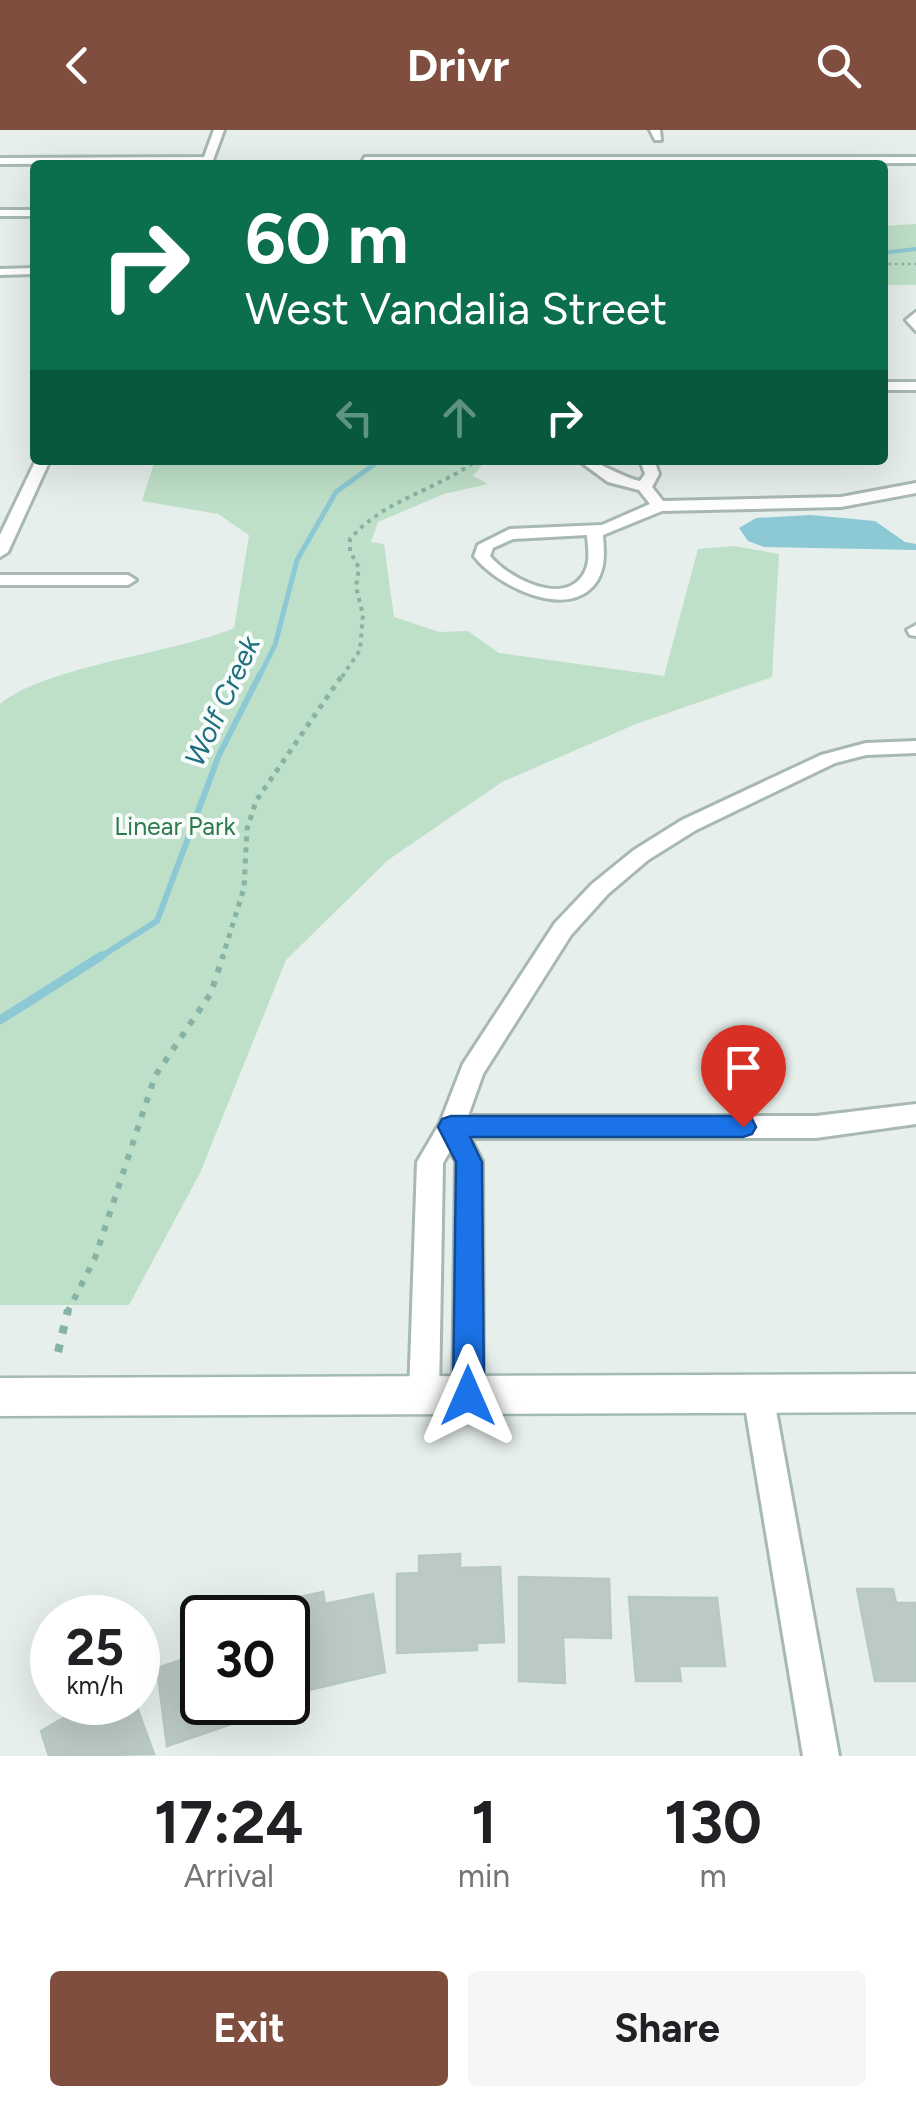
<!DOCTYPE html>
<style>
:root{--surface:#fff;--page:#f6f6f6;--text:#202124;--muted:#757577;--accent:#7f4e3e}
body{margin:0;font-family:Figtree,sans-serif;background:var(--page);color:var(--text);height:100vh;display:flex;flex-direction:column;font-size:38px;white-space:nowrap}
*{box-sizing:border-box;margin:0}
p{font-size:32px;color:var(--muted)}
.icon{flex:none;width:55px;height:55px;fill:none;stroke:currentColor;stroke-width:2;stroke-linecap:round;stroke-linejoin:round}
.map{position:relative;height:1626px;overflow:hidden}
.details{display:flex;flex-direction:column;background:var(--surface);flex:1}
.details>*{flex:none}
.guide{position:absolute;left:30px;top:30px;width:858px;height:305px;border-radius:10px;box-shadow:0 10px 40px #0002;background:#0b6e4f;color:#fff;overflow:hidden}
.speed{position:absolute;left:30px;top:1465px;display:flex;gap:20px;font-size:50px;font-weight:700;text-align:center}
.speed>*{display:grid;place-content:center;width:130px;height:130px;border-radius:50%;background:var(--surface);box-shadow:0 10px 40px #0002;line-height:1}
.speed small{font-size:25px;font-weight:400}
.speed .limit{border:5px solid #111;border-radius:15px;background:#fff;color:#111}
.pin{position:absolute;display:grid;place-items:center;width:85px;height:85px;color:#fff;margin:-102px -42px;border-radius:50% 50% 50% 0;rotate:-45deg;box-shadow:0 0 10px #0007}
.pin .icon{rotate:45deg}
.me{position:absolute;width:110px;margin:-55px;rotate:0deg;stroke-linejoin:round;filter:drop-shadow(0 0 8px #0008)}
.turn{display:flex;align-items:center;gap:35px;height:210px;padding:0 50px;font-size:45px}
.turn .icon{width:130px;height:130px;stroke-width:2.5}
.turn b{display:block;font-size:70px;line-height:85px}
.lanes{display:flex;align-items:center;height:95px;padding:0 50px;background:#0003;justify-content:center;gap:50px;direction:ltr}
.lanes .off{opacity:.35}
.eta{display:flex;justify-content:space-evenly;align-items:center;height:170px;text-align:center}
.eta b{font-size:60px;font-weight:700;line-height:70px}
.action{display:flex;gap:20px;margin-top:auto;padding:20px 50px}
.action a{flex:1;height:115px;border-radius:10px;background:var(--accent);color:#fff;font-size:40px;font-weight:700;line-height:115px;text-align:center}
.action a+a{background:var(--page);color:var(--text)}
header{display:flex;justify-content:space-between;align-items:center;height:130px;padding:0 50px;background:var(--accent);color:#fff;font-size:45px;font-weight:700}
.map>svg:first-child{display:block}
.green{fill:#bfe0c8}
.water{fill:#8dc9d4}
.lines{fill:none;stroke-linecap:round;stroke-linejoin:round}
.stream-far3{stroke:#8dc9d4;stroke-width:4}
.stream-far2{stroke:#8dc9d4;stroke-width:5}
.stream-far1{stroke:#8dc9d4;stroke-width:6}
.stream{stroke:#8dc9d4;stroke-width:9}
.building{fill:#bbcac4;stroke:#b8c9c2;stroke-width:2.5}
.street-casing{stroke:#a8b8b2;stroke-width:6}
.secondary-casing{stroke:#a4bbb3;stroke-width:5}
.path-far4{stroke:#86b3a5;stroke-width:2.5;stroke-dasharray:2.5 4;stroke-linecap:butt}
.path-far3{stroke:#86b3a5;stroke-width:4;stroke-dasharray:4 5;stroke-linecap:butt}
.path-far2{stroke:#86b3a5;stroke-width:5;stroke-dasharray:5 6;stroke-linecap:butt}
.path-far1{stroke:#86b3a5;stroke-width:6;stroke-dasharray:6 9;stroke-linecap:butt}
.path{stroke:#86b3a5;stroke-width:8;stroke-dasharray:8 11;stroke-linecap:butt}
.street{fill:#fff;fill-rule:evenodd}
.secondary{fill:#fff;fill-rule:evenodd}
.route{fill:#1a73e8;stroke:#114b97;stroke-width:2.5}
.labels{text-anchor:middle;stroke-width:8;stroke-linejoin:round;paint-order:stroke}
.park-label{font-size:25px;fill:#2d7a4b;stroke:#f7fbf9}
.water-label{font-size:28px;font-style:italic;fill:#1c6e80;stroke:#f7fbf9}
</style>
<header><svg class="icon" aria-label="back" viewBox="0 0 24 24"><path d="M15 5l-7 7 7 7"/></svg>Drivr<svg class="icon" aria-label="search" viewBox="0 0 24 24"><circle cx="10" cy="10" r="6"/><path d="M15 15l6 6"/></svg></header>
<div class="map">
<svg width="916" height="1626" viewBox="0 0 916 1626">
<rect width="100%" height="100%" fill="#e6efeb"/>
<path class="green" d="M916,94V155H883L882,96Z
M155,330H486L473,346L488,354L444,364L378,392L371,412L384,414L394,487L439,502L468,501L499,523L664,546L698,419L734,416L779,424L772,547L636,594L502,652L388,730L286,830L200,1043L129,1175H0V574C45,536 172,524 234,498L249,405L218,384L142,371Z"/>
<path class="water" d="M811,385L875,391L905,412L916,414V420L764,417L748,411L739,398L756,388Z"/>
<g class="lines">
<path class="stream-far3" d="M882,123L916,119"/>
<path class="stream-far2" d="M259,547L275,515L297,430L336,362L380,330"/>
<path class="stream-far1" d="M97,829L157,791L219,625L260,544"/>
<path class="stream" d="M0,890L101,826"/>
</g>
<path class="building" d="M460,1424V1438L500,1437L504,1512L477,1513V1520L397,1523V1444L419,1443V1426Z
M519,1447L609,1449L611,1508L563,1507L565,1553L519,1551Z
M857,1459H893L896,1473H916V1551H875Z
M323,1462L325,1474L373,1464L385,1542L288,1565V1488H278L276,1472Z
M629,1467L717,1468L725,1536H679L681,1551H636Z
M202,1523V1572H268L270,1581L167,1616L157,1538Z
M91,1572H135L154,1624L49,1626L41,1601Z"/>
<g class="lines">
<defs>
<path id="street" d="M214,0H224L213,30L208,33L0,34V28L204,27Z
M650,0H660L661,10H655Z
M365,27H916V33L360,35Z
M0,80H35V86H0Z
M35,138V144L0,145V139Z
M916,182V201L906,190Z
M882,252H916V260H882Z
M36,330H50L8,422L0,427V405Z
M578,330C601,330 617,346 640,351L645,344L640,330H654L659,344L652,357L663,371L841,367L916,353V363L841,377L662,381L603,405C604,421 606,436 597,451C570,493 495,455 474,426L478,415L510,399L602,395L650,374L639,360L608,352ZM587,405C588,419 591,433 583,445C562,477 507,447 490,426L493,418L513,409Z
M0,445H128L136,450L128,455H0Z
M916,495V506L910,505L907,500Z
M916,611V623L866,625L835,633L696,700L648,730L608,764L571,805L483,944L468,986H816L916,974V994L816,1008H470L482,1031L483,1266L479,1276L468,1281L457,1276L453,1266L456,1031L450,1021L443,1033L439,1265L435,1275L424,1280L413,1275L409,1265L417,1032L440,993L463,934L555,793L592,754L634,720L682,690L821,625L866,613Z
M758,1249L769,1254L773,1264L839,1626H803L743,1264L747,1254Z"/>
<path id="secondary" d="M916,1244V1282L0,1286V1248Z"/>
</defs>
<use href="#street" class="street-casing"/>
<use href="#secondary" class="secondary-casing"/>
<path class="path-far4" d="M882,134H916"/>
<path class="path-far3" d="M342,547L360,520L363,485L356,457L359,438L350,421V409C383,370 437,360 477,330"/>
<path class="path-far2" d="M222,829L244,758L247,699L256,671L343,544"/>
<path class="path-far1" d="M67,1183L95,1128L155,946L211,863L223,826"/>
<path class="path" d="M58,1222L68,1180"/>
<use href="#street" class="street"/>
<use href="#secondary" class="secondary"/>
</g>
<path class="route" d="M451,986H743L752,989L756,997L752,1004L743,1007H470L482,1032L484,1266L479,1276L468,1281L458,1276L453,1266L456,1032L438,997L442,989Z"/>
<g class="labels">
<g class="park-label">
<text x="175" y="705">Linear Park</text>
</g>
<g class="water-label">
<text transform="translate(222 571) rotate(-65)" y="10">Wolf Creek</text>
</g>
</g>
</svg>
<div class="speed"><div>25<small>km/h</small></div><div class="limit">30</div></div>
<div class="pin" style="left:743px;top:997px;background:#d93025"><svg class="icon" aria-label="arrive" viewBox="0 0 24 24"><path d="M6 21V4h12l-3 4 3 4H6"/></svg></div>
<svg class="me" style="left:468px;top:1266px" viewBox="-20 -20 40 40"><path d="M0-17L14 15 0 8-14 15z" fill="#1a73e8" stroke="#fff" stroke-width="4"/></svg>
<div class="guide">
<div class="turn"><svg class="icon" aria-label="right" viewBox="0 0 24 24"><path d="M7 20v-9h11M14 6l5 5-5 5"/></svg><div><b>60 m</b>West Vandalia Street</div></div>
<div class="lanes"><svg class="icon off" aria-label="left" viewBox="0 0 24 24"><path d="M17 20v-9H6M10 6l-5 5 5 5"/></svg><svg class="icon off" aria-label="ahead" viewBox="0 0 24 24"><path d="M12 20V5M6 11l6-6 6 6"/></svg><svg class="icon" aria-label="right" viewBox="0 0 24 24"><path d="M7 20v-9h11M14 6l5 5-5 5"/></svg></div>
</div>
</div>
<section class="details">
<div class="eta">
<div><b>17:24</b><p>Arrival</p></div>
<div><b>1</b><p>min</p></div>
<div><b>130</b><p>m</p></div>
</div>
<div class="action"><a>Exit</a><a>Share</a></div>
</section>
